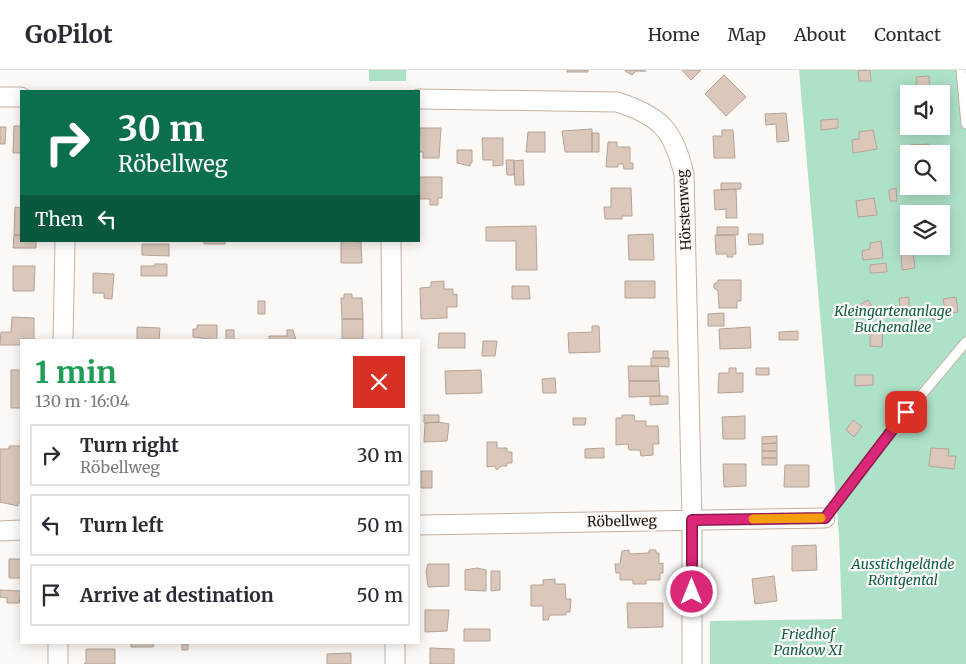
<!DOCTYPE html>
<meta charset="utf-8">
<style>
:root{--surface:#fff;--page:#f7f7f7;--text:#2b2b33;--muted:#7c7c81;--line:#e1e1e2}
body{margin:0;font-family:Merriweather,serif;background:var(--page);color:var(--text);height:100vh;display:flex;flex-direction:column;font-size:19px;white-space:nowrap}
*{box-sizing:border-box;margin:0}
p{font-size:16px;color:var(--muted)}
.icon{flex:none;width:28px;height:28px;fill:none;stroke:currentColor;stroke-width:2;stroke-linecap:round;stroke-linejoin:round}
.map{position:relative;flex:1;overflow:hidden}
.drawer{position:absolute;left:20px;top:269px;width:400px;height:305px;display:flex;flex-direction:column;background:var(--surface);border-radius:0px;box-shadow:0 2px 12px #0003}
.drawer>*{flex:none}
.hud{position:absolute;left:20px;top:20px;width:400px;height:152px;border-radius:0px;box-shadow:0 2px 12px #0003;background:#0b6e4f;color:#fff;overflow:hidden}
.fabs{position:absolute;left:900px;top:15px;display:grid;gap:10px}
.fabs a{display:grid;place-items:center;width:50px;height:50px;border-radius:0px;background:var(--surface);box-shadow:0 2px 12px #0003;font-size:25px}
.pin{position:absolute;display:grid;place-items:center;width:42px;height:42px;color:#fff;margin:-21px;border-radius:10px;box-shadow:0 2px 8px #0006}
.me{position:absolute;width:55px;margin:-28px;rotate:0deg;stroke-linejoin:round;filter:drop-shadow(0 0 4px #0008)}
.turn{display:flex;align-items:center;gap:18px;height:105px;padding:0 15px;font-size:22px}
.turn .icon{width:65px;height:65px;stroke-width:2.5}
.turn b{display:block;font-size:35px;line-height:42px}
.then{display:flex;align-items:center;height:48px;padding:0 15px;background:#0003;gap:10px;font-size:19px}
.round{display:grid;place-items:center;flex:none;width:52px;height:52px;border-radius:0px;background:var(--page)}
.headline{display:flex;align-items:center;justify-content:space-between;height:85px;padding:0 15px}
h1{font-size:30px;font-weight:700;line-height:38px;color:#1e9e55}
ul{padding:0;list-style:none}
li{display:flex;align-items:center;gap:15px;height:62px;margin:0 10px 8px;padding:0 5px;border:2px solid var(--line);border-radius:0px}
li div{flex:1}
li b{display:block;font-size:19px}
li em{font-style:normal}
header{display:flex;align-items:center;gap:30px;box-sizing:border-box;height:70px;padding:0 25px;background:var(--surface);border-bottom:1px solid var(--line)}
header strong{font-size:24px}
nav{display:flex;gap:28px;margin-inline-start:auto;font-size:18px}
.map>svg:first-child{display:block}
.green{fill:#ade2c8;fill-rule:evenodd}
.building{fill:#dbc8bb;stroke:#b4a396}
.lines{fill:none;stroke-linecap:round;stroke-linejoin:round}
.service-casing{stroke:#c3b1a4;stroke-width:11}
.minor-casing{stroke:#c3b1a4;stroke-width:21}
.service{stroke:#fff;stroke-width:9}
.minor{stroke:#fff;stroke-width:19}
.route-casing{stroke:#8e194d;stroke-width:12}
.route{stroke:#db2777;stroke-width:9}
.slow{stroke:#f59e0b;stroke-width:9}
.labels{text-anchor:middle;stroke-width:4.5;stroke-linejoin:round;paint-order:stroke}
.street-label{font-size:14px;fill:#1b1510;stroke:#fdf9f7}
.park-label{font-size:14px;font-style:italic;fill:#0e6043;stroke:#fdf9f7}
</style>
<header>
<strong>GoPilot</strong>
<nav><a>Home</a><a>Map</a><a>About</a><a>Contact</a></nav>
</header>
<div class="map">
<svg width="966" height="594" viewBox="0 0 966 594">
<rect width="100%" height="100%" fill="#fdf9f7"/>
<path class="green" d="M369,0H406V11H369Z
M799,0H966V594H710V551L842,549L839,465ZM909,24H941V56H909ZM909,84H941V116H909ZM909,144H941V176H909Z"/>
<path class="building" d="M567,0H588V2H567Z
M682,0H701L691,10Z
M870,0L871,11H859L858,1Z
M625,1V0L646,1H636L632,5Z
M724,5L746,27L726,46L705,24Z
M929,6L930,24L917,23L916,7Z
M786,43L789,71L777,72L776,54L766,55L765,44Z
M838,49V58L821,60V50Z
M14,56H21V83H13Z
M0,57H6L5,74H0Z
M420,58H441L439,88H423V82H420L419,78Z
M592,59V82H565L562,61Z
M722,60H733L735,88H714L713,66H722Z
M873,60L877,79L853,83L852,70L859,69V62Z
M528,62H545V82H526Z
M592,63H599V82H592Z
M482,68H503V95L493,96V90H483Z
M608,72H617V77H630V93H633V99H624L623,94H618V97H606Z
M929,74L930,84H909V94H905L904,81H911L910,75Z
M457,80H472V93H470V96L457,93Z
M506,90H514V105H507Z
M523,90L524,115H515L514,91Z
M419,107H442V128H438V135H430V129H419Z
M721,113H741V119L721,120Z
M611,118H631L632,146H622V149H605L604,137H611Z
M896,118L897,131H890L889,120Z
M736,119L737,148H726V139L715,140L714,120Z
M874,128L877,145L858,147L856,131Z
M15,137L21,138V165H14Z
M536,156L537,200H516V171H486V157Z
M717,157H738V165H717Z
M653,164L654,190H629L628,165Z
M748,164H763V174L749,175Z
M14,165H21V171H36V178H13Z
M715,165H735L736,184H733V187H727V184H716Z
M204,171H225V174H204Z
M343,171L361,172L362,193H341V173Z
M881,171L883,188L863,190L862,181L870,179V173Z
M142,174H169V186L142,185Z
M913,182L915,198L902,200L901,183Z
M886,193L887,202L870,203V195Z
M155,194H167V206H141V196H155Z
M13,196H35L34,221H13Z
M93,203L114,204L112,229L104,228V223H93Z
M718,210H741V231H737V238H719L718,221L714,218V214L718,212Z
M444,211V219H453V225L457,224V237H447V248L421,249L420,218L431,217V212Z
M625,211H655V228H625Z
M512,216H529L530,229H512Z
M344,224H352V228H362L363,249H342L341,228H344Z
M909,227V238H900L899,228Z
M956,227L958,242L946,244L943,229Z
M868,230L875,241L865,246L859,235Z
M258,231H265V244H258Z
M942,239L943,248L933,250L931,241Z
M724,243V256H708V244Z
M12,247L34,248V269H22L21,275H0L1,262H11Z
M342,249H363V269H342Z
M197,255H217V270L193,267V259H197Z
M592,256H599L600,282L569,283L568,263L592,262Z
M137,257L160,258L159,270H137Z
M750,257L751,278L720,279L719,259Z
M870,258L883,259L882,277L870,276Z
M226,260H234V270H226Z
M287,260H293L296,270H269V266H287Z
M798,261V270H779V262Z
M439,263H465V278H438Z
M483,271H497L495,286H482Z
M653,281H668V288H653Z
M651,288H669V297L651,296Z
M628,296H658L659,311H629Z
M729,298H736V303H743V322L718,323L719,303H729Z
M756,298H769V305H756Z
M11,300H21V338H11Z
M481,300L482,323L446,324L445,301Z
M855,305H873V315L855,316Z
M555,308L556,323H543L542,309Z
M629,311H659L660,326L629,327Z
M650,326H668V334L650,335Z
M424,345H439V352L424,353Z
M622,345H634L635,351H646V356H658L659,374H653V385L641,386L640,380H629L628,374L616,375V348H622Z
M745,346V369H723L722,347Z
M573,348H586L585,355H573Z
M853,350L862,357L854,367L846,360Z
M439,352L449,354L447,371L424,372L425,353Z
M777,366V373L762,374V367Z
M487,372H497V378H507V382H512V393H507V396H501L497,400L494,396L487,397Z
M777,373V381H762V374Z
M9,376H20L21,380V432L18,433V436L0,432V379H9Z
M604,378V388H585V379Z
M931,378L949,379L948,386H956L954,399L929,396Z
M762,381H777V388H762Z
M762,388H777V395H762Z
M723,394H746V416L724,417Z
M785,395H809V417H784Z
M421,401H432V418H421Z
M816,475L817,500L792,501V476Z
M629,480V484L649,483V480H656V483H659V494L663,493V503H660V510H646V514H633V510H620V503H616L615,494H620L622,481Z
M9,489H21V508H9Z
M428,494H449V516L428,517L426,501Z
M477,498L486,500V521L465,520V500Z
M491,501H500V520L491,521Z
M774,506L777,531L755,534L752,509Z
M555,509V514H565L566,529H571L570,542H566V545H550L548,550H543V536H531V515H543V510Z
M0,520L21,521L19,533H7V528L0,527Z
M627,533H663V557L628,558Z
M425,540H449L447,561L425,562Z
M464,559H490V571H464Z
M131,572H154L153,577H131Z
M182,574H188V580H182Z
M430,578L454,579V594H430Z
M86,579H115V594H84L86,592Z
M351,583V594H327V584Z"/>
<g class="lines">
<defs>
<path id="service" d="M961,0L966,54
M825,448L883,371L966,272"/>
<path id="minor" d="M0,27H21
M419,29L617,32C661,46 673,60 684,104L692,450V594
M391,171L392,270
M63,270L65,171
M419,455L825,448
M0,461L21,460
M395,572V594
M58,594V572"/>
</defs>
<use href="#service" class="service-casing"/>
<use href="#minor" class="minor-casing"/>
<use href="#service" class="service"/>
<use href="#minor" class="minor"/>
</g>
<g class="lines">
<defs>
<path id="route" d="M692,522V450L825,448L906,342"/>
</defs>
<use href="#route" class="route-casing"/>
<use href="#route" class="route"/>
<path class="slow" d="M753,449L821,448"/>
</g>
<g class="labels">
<g class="street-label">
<text transform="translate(684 140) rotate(-93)" y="5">Hörstenweg</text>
<text transform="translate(622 451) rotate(-1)" y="5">Röbellweg</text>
</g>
<g class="park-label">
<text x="893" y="246">Kleingartenanlage<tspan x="893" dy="16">Buchenallee</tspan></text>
<text x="903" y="499">Ausstichgelände<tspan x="903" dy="16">Röntgental</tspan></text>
<text x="808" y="569">Friedhof<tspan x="808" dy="16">Pankow XI</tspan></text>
</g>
</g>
</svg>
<div class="fabs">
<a><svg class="icon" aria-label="sound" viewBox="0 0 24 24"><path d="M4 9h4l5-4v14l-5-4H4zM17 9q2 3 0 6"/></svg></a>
<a><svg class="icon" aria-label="search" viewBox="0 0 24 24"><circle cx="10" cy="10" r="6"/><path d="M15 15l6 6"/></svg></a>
<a><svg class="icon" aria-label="layers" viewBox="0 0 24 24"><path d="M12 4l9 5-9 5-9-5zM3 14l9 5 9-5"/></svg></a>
</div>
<div class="pin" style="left:906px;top:342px;background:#d93025"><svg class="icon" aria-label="arrive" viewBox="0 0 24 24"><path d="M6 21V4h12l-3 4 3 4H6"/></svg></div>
<svg class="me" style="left:692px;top:522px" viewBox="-20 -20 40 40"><circle r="17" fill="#db2777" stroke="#fff" stroke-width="3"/><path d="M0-11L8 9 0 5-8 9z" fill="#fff"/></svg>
<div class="hud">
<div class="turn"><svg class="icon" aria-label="right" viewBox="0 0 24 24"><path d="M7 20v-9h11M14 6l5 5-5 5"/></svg><div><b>30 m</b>Röbellweg</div></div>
<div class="then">Then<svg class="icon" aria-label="left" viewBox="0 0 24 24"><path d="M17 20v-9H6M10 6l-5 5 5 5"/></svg></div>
</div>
<section class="drawer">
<div class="headline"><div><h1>1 min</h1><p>130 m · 16:04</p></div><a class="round" style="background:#d93025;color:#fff"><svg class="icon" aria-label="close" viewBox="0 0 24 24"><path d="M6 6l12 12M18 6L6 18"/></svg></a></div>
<ul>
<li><svg class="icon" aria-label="right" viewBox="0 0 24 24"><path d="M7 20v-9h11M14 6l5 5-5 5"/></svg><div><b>Turn right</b><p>Röbellweg</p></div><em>30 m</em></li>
<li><svg class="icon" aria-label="left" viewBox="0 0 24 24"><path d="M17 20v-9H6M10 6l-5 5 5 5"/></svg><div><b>Turn left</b></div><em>50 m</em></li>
<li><svg class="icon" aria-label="arrive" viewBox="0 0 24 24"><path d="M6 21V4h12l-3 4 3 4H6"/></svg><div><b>Arrive at destination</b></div><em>50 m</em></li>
</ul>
</section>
</div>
